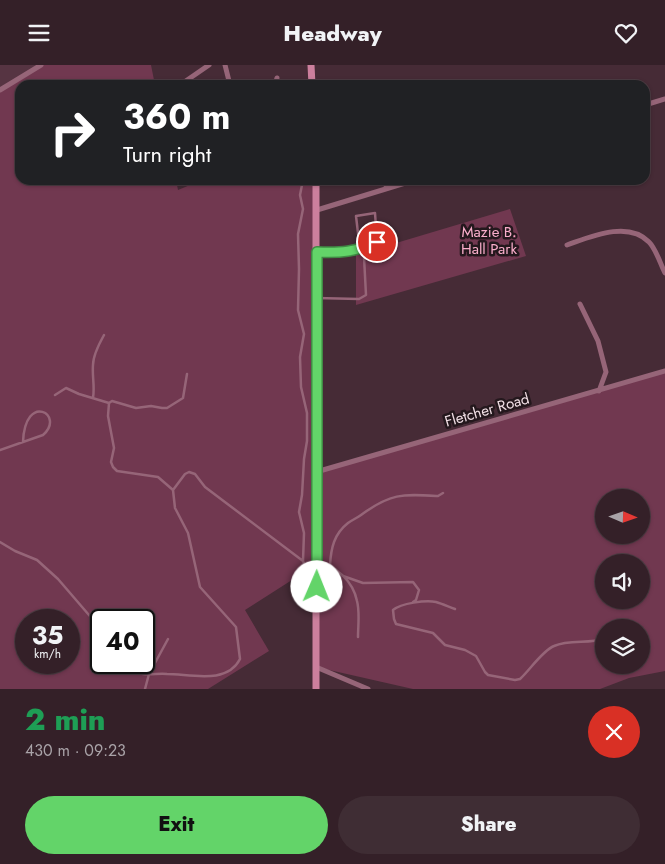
<!DOCTYPE html>
<meta charset="utf-8">
<style>
:root{--surface:#342028;--page:#3f2d34;--text:#f1f3f6;--muted:#a9a3a8;--line:#4e3e45;--accent:#63d469}
body{margin:0;font-family:Jost,sans-serif;background:var(--page);color:var(--text);height:100vh;display:flex;flex-direction:column;font-size:19px;white-space:nowrap}
*{box-sizing:border-box;margin:0}
p{font-size:16px;color:var(--muted)}
.icon{flex:none;width:28px;height:28px;fill:none;stroke:currentColor;stroke-width:2;stroke-linecap:round;stroke-linejoin:round}
.map{position:relative;height:624px;overflow:hidden}
.drawer{display:flex;flex-direction:column;background:var(--surface);flex:1}
.drawer>*{flex:none}
.banner{position:absolute;left:15px;top:15px;width:635px;height:105px;border-radius:15px;box-shadow:0 1px 4px #0004,0 0 0 1px var(--line);background:#202124;color:#fff;overflow:hidden}
.needle{width:32px;rotate:92deg}
.controls{position:absolute;left:595px;top:424px;display:grid;gap:10px}
.controls a{display:grid;place-items:center;width:55px;height:55px;border-radius:50%;background:var(--surface);box-shadow:0 1px 4px #0004,0 0 0 1px var(--line);font-size:25px}
.speed{position:absolute;left:15px;top:544px;display:flex;gap:10px;font-size:25px;font-weight:700;text-align:center}
.speed>*{display:grid;place-content:center;width:65px;height:65px;border-radius:50%;background:var(--surface);box-shadow:0 1px 4px #0004,0 0 0 1px var(--line);line-height:1}
.speed small{font-size:12px;font-weight:400}
.speed .limit{border:2px solid #111;border-radius:8px;background:#fff;color:#111}
.pin{position:absolute;display:grid;place-items:center;width:42px;height:42px;color:#fff;margin:-21px;border:2px solid #fff;border-radius:50%;box-shadow:0 1px 5px #0007}
.me{position:absolute;width:55px;margin:-28px;rotate:1deg;stroke-linejoin:round;filter:drop-shadow(0 0 4px #0008)}
.turn{display:flex;align-items:center;gap:18px;height:105px;padding:0 25px;font-size:22px}
.turn .icon{width:65px;height:65px;stroke-width:2.5}
.turn b{display:block;font-size:35px;line-height:42px}
.round{display:grid;place-items:center;flex:none;width:52px;height:52px;border-radius:26px;background:var(--page)}
.head{display:flex;align-items:center;justify-content:space-between;height:85px;padding:0 25px}
h1{font-size:30px;font-weight:800;line-height:38px;color:#1e9e55}
.button{display:flex;gap:10px;margin-top:auto;padding:10px 25px}
.button a{flex:1;height:58px;border-radius:30px;background:var(--accent);color:#111;font-size:20px;font-weight:800;line-height:58px;text-align:center}
.button a+a{background:var(--page);color:var(--text)}
header{display:flex;justify-content:space-between;align-items:center;height:65px;padding:0 25px;background:var(--surface);font-size:22px;font-weight:800}
.map>svg:first-child{display:block}
.built{fill:#563442}
.green{fill:#713850;fill-rule:evenodd}
.lines{fill:none;stroke-linecap:round;stroke-linejoin:round}
.lane{stroke:#966578;stroke-width:2.5}
.street{stroke:#966578;stroke-width:5}
.secondary{stroke:#cc7f9d;stroke-width:7}
.route-casing{stroke:#408a44;stroke-width:12}
.route{stroke:#63d469;stroke-width:9}
.labels{text-anchor:middle;stroke-width:5;stroke-linejoin:round;paint-order:stroke}
.park-label{font-size:15px;fill:#f9adca;stroke:#24181d}
.street-label{font-size:15px;fill:#f1dfe5;stroke:#24181d}
</style>
<header><svg class="icon" aria-label="menu" viewBox="0 0 24 24"><path d="M4 6h16M4 12h16M4 18h16"/></svg>Headway<svg class="icon" aria-label="heart" viewBox="0 0 24 24"><path d="M12 20l-8-8c-3-5 5-10 8-4 3-6 11-1 8 4z"/></svg></header>
<div class="map">
<svg width="665" height="624" viewBox="0 0 665 624">
<rect width="100%" height="100%" fill="#462b36"/>
<path class="built" d="M0,0H41L0,25Z"/>
<path class="green" d="M41,0H151L155,20H20V115H176L178,125L202,115H316V407L665,306V606L629,613L600,624H413L316,602L317,499L245,545L269,586L208,624H0V25ZM604,432H641V470H604ZM604,498H641V535H604ZM26,555H69V598H26ZM101,555H144V598H101ZM604,562H641V600H604Z
M510,144L526,191L356,240V190Z"/>
<g class="lines">
<path class="lane" d="M303,115L300,130L303,144L298,169L299,204L298,245L304,269L300,292L301,322L307,348V376L304,394L302,430L299,447L304,468L303,496L305,501L315,503
M385,115V123
M316,233L359,234L366,230L364,192L360,185L356,151L375,148L377,177C356,187 342,188 318,187
M55,330L66,323L79,329L109,338L108,351L114,383L111,397L113,402L117,406L158,412L173,425L175,443L188,468L200,522L236,562L240,594C227,620 190,609 167,609C160,608 151,610 143,609C137,607 132,602 127,598
M93,333C95,321 92,312 93,300C93,290 99,279 104,270
M109,338L112,336L136,343L151,341L162,343H167L183,333L187,309
M0,385L43,370C66,350 25,326 23,377
M173,425L185,409L189,407L195,409L205,422L303,496
M0,477L15,486L37,495L58,514L101,564
M317,496C336,501 353,516 357,536C360,547 358,561 358,572
M330,500C331,483 334,469 348,458C352,455 357,453 361,450C391,428 402,429 438,431L443,428
M343,511L363,518L413,517L419,525L416,535L413,537
M455,544C449,542 443,539 436,537C426,535 401,538 393,545L394,554L396,559L433,568L445,580L465,585L476,591L485,607L488,610L515,615L520,614C530,605 542,586 554,581C569,574 588,579 604,574
M145,624L149,609L168,574"/>
<path class="street" d="M225,0L230,20
M180,20L209,0
M275,20L277,13
M0,25L41,0
M645,40L665,34
M317,145L415,115
M567,180C590,172 628,155 649,177C656,184 660,198 665,208
M580,239L598,276L606,307L599,326
M316,407L665,306
M316,602L368,624"/>
<path class="secondary" d="M311,0L312,20
M316,115V624"/>
</g>
<g class="lines">
<defs>
<path id="route" d="M317,522V187C341,188 355,187 377,177"/>
</defs>
<use href="#route" class="route-casing"/>
<use href="#route" class="route"/>
</g>
<g class="labels">
<g class="park-label">
<text x="489" y="172">Mazie B.<tspan x="489" dy="17">Hall Park</tspan></text>
</g>
<g class="street-label">
<text transform="translate(487 345) rotate(-16)" y="5">Fletcher Road</text>
</g>
</g>
</svg>
<div class="controls">
<a><svg class="needle" viewBox="-14 -14 28 28"><path d="M0-13l5 13h-10z" fill="#e53935"/><path d="M0 13l5-13h-10z" fill="#a9a3a8"/></svg></a>
<a><svg class="icon" aria-label="sound" viewBox="0 0 24 24"><path d="M4 9h4l5-4v14l-5-4H4zM17 9q2 3 0 6"/></svg></a>
<a><svg class="icon" aria-label="layers" viewBox="0 0 24 24"><path d="M12 4l9 5-9 5-9-5zM3 14l9 5 9-5"/></svg></a>
</div>
<div class="speed"><div>35<small>km/h</small></div><div class="limit">40</div></div>
<div class="pin" style="left:377px;top:177px;background:#d93025"><svg class="icon" aria-label="arrive" viewBox="0 0 24 24"><path d="M6 21V4h12l-3 4 3 4H6"/></svg></div>
<svg class="me" style="left:317px;top:522px" viewBox="-20 -20 40 40"><circle r="19" fill="#fff"/><path d="M0-13L10 11 0 6-10 11z" fill="#63d469"/></svg>
<div class="banner">
<div class="turn"><svg class="icon" aria-label="right" viewBox="0 0 24 24"><path d="M7 20v-9h11M14 6l5 5-5 5"/></svg><div><b>360 m</b>Turn right</div></div>
</div>
</div>
<section class="drawer">
<div class="head"><div><h1>2 min</h1><p>430 m · 09:23</p></div><a class="round" style="background:#d93025;color:#fff"><svg class="icon" aria-label="close" viewBox="0 0 24 24"><path d="M6 6l12 12M18 6L6 18"/></svg></a></div>
<div class="button"><a>Exit</a><a>Share</a></div>
</section>
